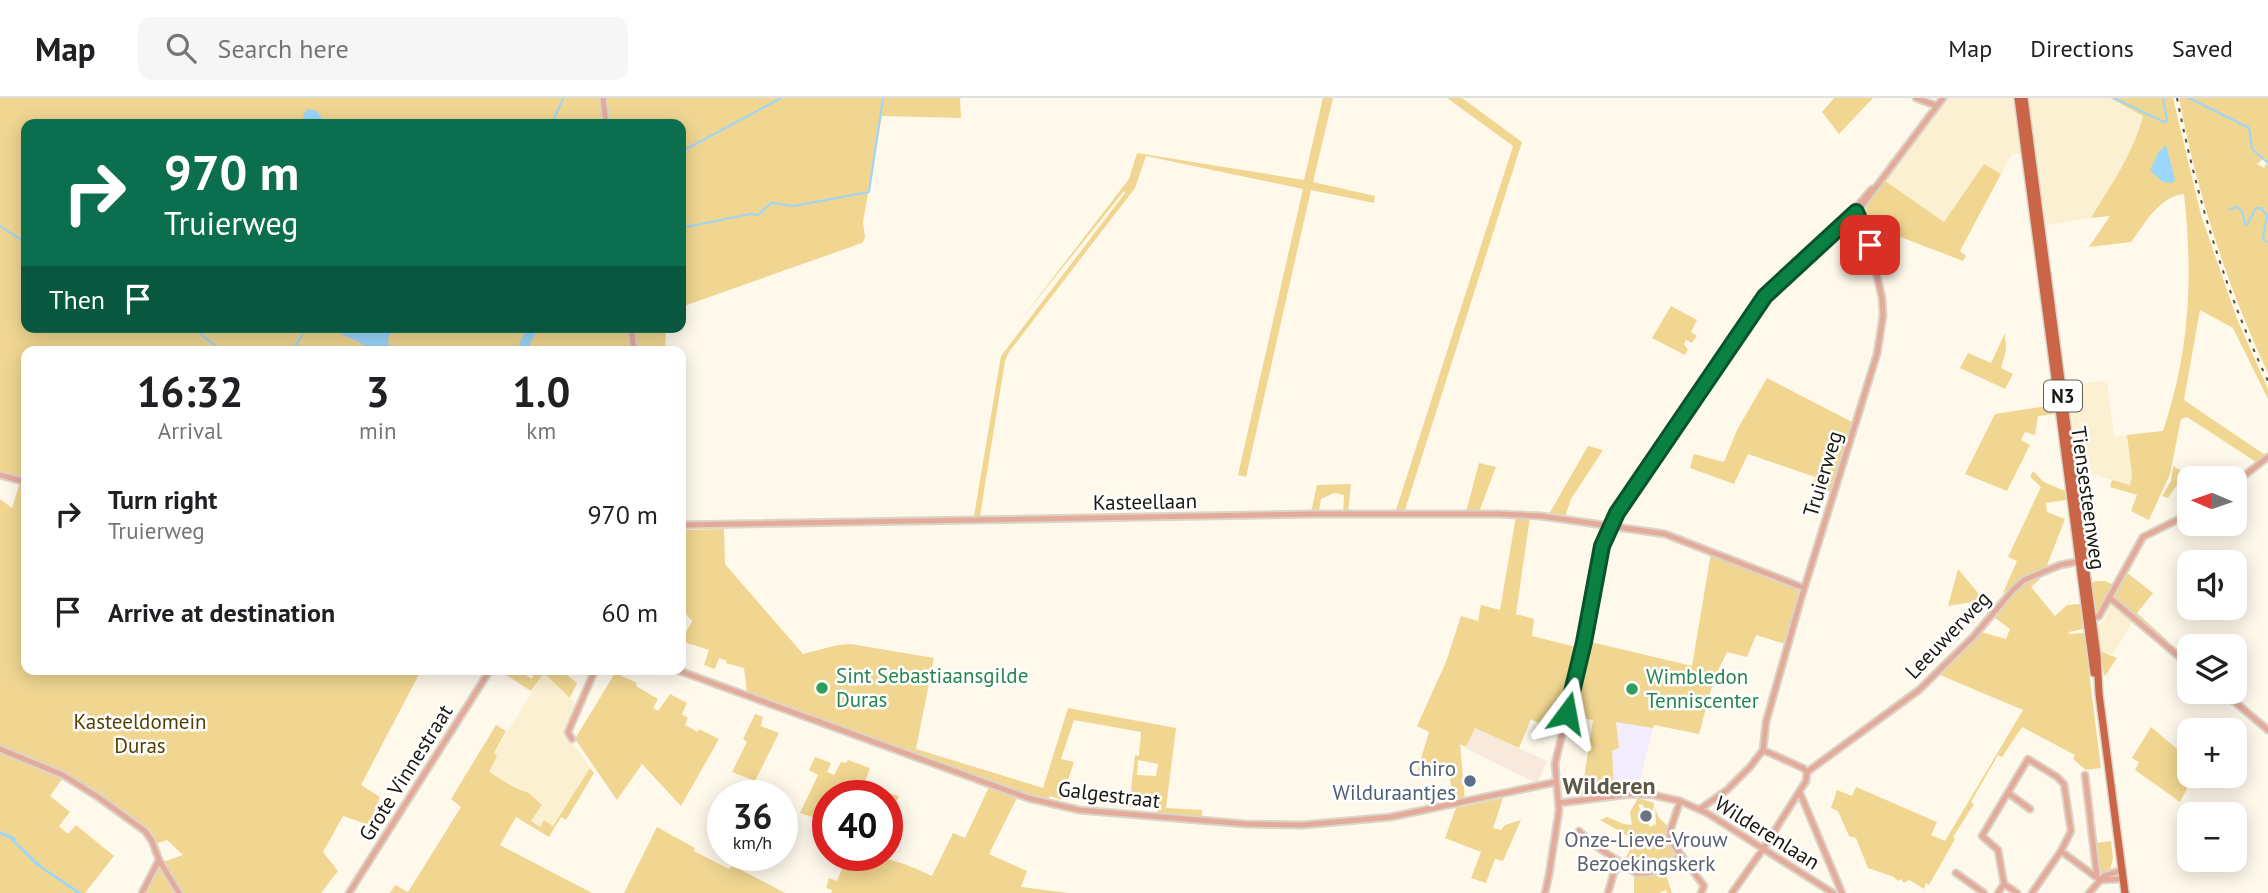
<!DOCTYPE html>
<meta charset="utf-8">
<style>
:root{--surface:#fff;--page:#f6f6f6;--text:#202124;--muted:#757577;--line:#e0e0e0}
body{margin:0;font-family:"PT Sans",sans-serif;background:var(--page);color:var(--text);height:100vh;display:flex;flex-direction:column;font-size:26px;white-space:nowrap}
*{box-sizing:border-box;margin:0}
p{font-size:23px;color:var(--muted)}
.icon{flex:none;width:38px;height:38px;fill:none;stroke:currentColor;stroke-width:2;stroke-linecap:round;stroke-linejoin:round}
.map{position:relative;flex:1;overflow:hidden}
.drawer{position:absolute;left:21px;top:248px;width:665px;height:329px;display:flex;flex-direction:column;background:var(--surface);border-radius:14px;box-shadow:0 4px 18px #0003}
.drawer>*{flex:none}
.hud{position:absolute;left:21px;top:21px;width:665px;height:214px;border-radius:14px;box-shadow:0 4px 18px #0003;background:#0b6e4f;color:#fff;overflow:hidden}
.needle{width:46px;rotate:272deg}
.controls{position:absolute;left:2177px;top:368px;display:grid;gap:14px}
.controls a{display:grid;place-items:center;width:70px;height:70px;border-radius:14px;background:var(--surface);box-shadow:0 4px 18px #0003;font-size:35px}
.speed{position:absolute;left:707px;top:682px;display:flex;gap:14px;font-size:35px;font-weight:700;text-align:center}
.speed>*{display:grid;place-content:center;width:91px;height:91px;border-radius:50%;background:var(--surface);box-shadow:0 4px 18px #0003;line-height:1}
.speed small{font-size:18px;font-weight:400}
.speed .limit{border:10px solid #d22;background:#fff;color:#111}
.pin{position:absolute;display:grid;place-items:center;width:60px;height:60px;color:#fff;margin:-30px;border-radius:14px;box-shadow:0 4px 10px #0006}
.me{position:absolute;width:77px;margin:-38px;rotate:13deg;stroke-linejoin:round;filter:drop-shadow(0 0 5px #0008)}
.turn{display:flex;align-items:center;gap:24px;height:147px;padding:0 28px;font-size:32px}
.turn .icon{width:91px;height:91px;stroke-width:2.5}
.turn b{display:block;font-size:49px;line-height:60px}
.then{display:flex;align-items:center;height:66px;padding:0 28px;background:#0003;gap:14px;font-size:26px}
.eta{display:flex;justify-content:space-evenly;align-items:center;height:119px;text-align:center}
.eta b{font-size:42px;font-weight:700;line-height:49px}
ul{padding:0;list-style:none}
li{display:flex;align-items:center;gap:21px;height:98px;padding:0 28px}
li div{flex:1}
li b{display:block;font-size:26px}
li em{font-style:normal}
header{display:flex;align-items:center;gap:42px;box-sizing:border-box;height:98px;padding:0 35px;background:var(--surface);border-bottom:2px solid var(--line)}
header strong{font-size:33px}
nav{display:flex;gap:38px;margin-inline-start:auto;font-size:24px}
.search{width:490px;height:63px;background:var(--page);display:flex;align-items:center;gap:18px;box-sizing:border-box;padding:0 24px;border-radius:14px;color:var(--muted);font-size:26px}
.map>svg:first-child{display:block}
.built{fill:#fbf0d2}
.industrial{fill:#f1edfe}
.education{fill:#f8e9dc}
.green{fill:#f0d691;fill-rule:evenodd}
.water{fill:#9bd6fc}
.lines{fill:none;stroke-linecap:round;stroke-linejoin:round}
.stream{stroke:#9bd6fc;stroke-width:2}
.minor-casing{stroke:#dbd5c9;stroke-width:9}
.major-casing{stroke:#dbd5c9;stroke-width:10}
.minor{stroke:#e5ab9a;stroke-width:5}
.major{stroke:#ca6547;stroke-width:7}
.rail{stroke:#545047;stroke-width:2;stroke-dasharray:3.5 7;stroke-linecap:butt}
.route-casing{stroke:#07532c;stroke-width:18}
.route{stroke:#0b8043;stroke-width:12}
.leisure-dot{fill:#2e9e5b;stroke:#fff;stroke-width:2.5}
.service-dot{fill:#5c6f8a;stroke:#fff;stroke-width:2.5}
.worship-dot{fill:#6b7280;stroke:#fff;stroke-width:2.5}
.labels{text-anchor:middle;stroke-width:5;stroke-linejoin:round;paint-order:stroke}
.shield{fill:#fff;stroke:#5f5d58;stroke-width:2}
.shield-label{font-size:19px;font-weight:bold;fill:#1b1811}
.street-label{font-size:21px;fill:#1b1811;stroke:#fff}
.leisure-label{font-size:21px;fill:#27864d;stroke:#fff;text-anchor:start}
.park-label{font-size:21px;fill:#544000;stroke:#fff}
.service-label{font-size:21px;fill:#4e5e75;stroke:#fff;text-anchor:end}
.worship-label{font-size:21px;fill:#5b616d;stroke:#fff}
.quarter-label{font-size:24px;font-weight:bold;fill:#5e5744;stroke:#fff}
</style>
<header>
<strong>Map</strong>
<div class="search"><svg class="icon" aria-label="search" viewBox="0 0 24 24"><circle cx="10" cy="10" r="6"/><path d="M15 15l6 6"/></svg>Search here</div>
<nav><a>Map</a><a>Directions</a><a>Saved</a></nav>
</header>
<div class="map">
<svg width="2268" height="795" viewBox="0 0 2268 795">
<rect width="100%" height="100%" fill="#fff9ec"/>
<path class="built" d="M1946,0H2013L2021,55L2012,56L2001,76L1984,67L1944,124L1884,82Z
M2030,0H2110L2143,18L2138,36L2128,60L2091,120L2046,127L2032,35L2029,6Z
M2107,282L2114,339L2127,337L2132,378L2130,387L2091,376L2092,372L2077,374L2066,288Z
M2112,505L2133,522L2113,557L2100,553L2098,527L2103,524Z
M544,575L577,606L565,634L590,670L553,728L541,729L531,724L542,707L529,695L489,674L497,658L494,655Z"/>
<path class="industrial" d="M1616,623L1653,630L1637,693L1614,695L1612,653L1619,650Z"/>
<path class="education" d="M1475,630L1547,663L1537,685L1465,650Z"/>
<path class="green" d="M0,0H600L603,26H26V229H666L665,254H26V572H423L418,578L361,687L380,699L369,727L343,718L323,754L338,773L321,795H181L163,764L183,757L167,742L155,746L151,736L96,693L61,674L0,647V401L12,410L21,381L0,375Z
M606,0H960L961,20L882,18L863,124L865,140L862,145L681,209V26H609Z
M1323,0H1333L1313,84L1375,98L1374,105L1311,92L1246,379L1238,377L1303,91L1146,58L1135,90L1009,254L1005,263L980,418H974L1001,258L1125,95L1124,93L1019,224L1129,81L1137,55L1304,82Z
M1447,0H1462L1522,44L1404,415H1395L1513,48Z
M1834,0H1873L1839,36L1822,14Z
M2110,0H2173L2201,117L2237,221L2268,291V301L2233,230L2200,212L2184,302L2265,357L2256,364L2187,319L2181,321L2170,376L2149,422L2131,413L2137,397L2110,389L2112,382L2130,387L2132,378L2127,337L2163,333C2190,253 2193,180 2184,96C2158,99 2146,125 2131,144L2089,149L2110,118L2091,120C2111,87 2133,56 2143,18Z
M2179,0H2268V64L2263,61L2257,66L2264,70L2266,66L2268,67V275C2227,188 2197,95 2179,0Z
M1984,66L2001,76L1960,153L1966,158L1963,163L1864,125L1862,117L1867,110L1865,107L1884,82L1944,124Z
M1671,208L1697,222L1691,234L1697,238L1692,245L1686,242L1684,246L1688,252L1685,257L1652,240Z
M2005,235L2006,253L2001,270L2013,276L2005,291L1960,270L1968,255L1991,265Z
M681,278H686V316L681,317Z
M1767,280L1854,325L1833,394L1812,389L1815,379L1748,356L1734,386L1690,370L1694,356L1724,364L1737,332Z
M2054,307L2055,316L2038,318L2035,337L2025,334L2021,342L2030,347L2007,393L1965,376L1995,316Z
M1588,348L1603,352L1571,401L1565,419L1549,416Z
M1479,365L1496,369L1479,414H1466Z
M2173,368L2185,375L2168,400L2162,398L2171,383Z
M2033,373L2044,384L2065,393L2066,402L2046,405L2047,414L2065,421L2046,470L2024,480L2003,495L2017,463L2008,459L2041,389L2030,379Z
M1351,386L1348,414H1343L1344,397L1334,395L1321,401L1319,414H1311L1317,387Z
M1516,418L1530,419L1516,516L1534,521L1532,538L1580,550L1559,636L1531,621L1519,650L1475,630L1466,649L1460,646L1465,703L1455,705L1448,672L1419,678L1418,671L1429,634L1417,628L1446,564L1461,518L1478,523L1481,507L1500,512Z
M724,431L725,466L803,556L838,547L851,546L934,560L916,651L1043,690L1068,610L1176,630L1166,710L1202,712V720L1157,716V711L1129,709L1135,657L1139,658L1141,634L1074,622L1061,661L1074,664L1061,702L1050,698L1048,703C945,672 848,627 747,594L744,570L726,565L727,563L719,560L715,571L704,567L709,552L681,543L692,523L681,510V432ZM1138,662L1158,666L1156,678L1137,677Z
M1711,455L1799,491L1785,546L1756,537L1747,559L1727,554L1714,581L1699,636L1654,627L1653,630L1616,624L1619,650L1612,653L1614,695L1581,699L1593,622L1569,618L1587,543L1692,568Z
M1958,471L1984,502L1948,508Z
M2126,474L2153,495L2137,515L2167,542L2165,544L2113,499Z
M2039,478L2040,481L2031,489L2055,518L2067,507L2080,506L2083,531L2069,534V536L2084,535L2101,670L2086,672L2073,661L2075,657L2022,629L2002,659L1998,657L1971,704L1974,706L1953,739L1955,741L1929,787L1926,785L1924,791L1909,782L1904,785L1901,781L1898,783L1894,779L1868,770L1856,740L1849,738L1838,713L1831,710L1837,692L1852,698L1856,689L1937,724L1931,737L1945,743L2023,612L1940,577L1981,534L2006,541L2010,531L1994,519C2007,502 2018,487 2039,478Z
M2095,483H2105L2114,487L2096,517L2091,486Z
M2100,553L2117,560L2105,578L2104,577Z
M498,572H518L532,581L535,572H560L577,585L570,600L544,575L531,593Z
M615,575L637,585L636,588L658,601L653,610L658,613L670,596L687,605L682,616L688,620L685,627L698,634L699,631L719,641L681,708L642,666L617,702L575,641Z
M755,616L763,619L761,628L779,635L755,683L732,674L747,644L743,641Z
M496,627L506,633L494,655L497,658L489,674L516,690L529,695L542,707L531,723L540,729L544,722L553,728L590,670L594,675L566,722L561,719L549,739L516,719L500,747L592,795H390L395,787L408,794L461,709L451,701Z
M2151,629L2189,661V677H2194L2180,704L2135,672L2139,664L2132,660Z
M0,653L63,680L50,698L70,714L59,728L68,736L76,727L114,758L85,795H0Z
M815,659L831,665L827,674L834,677L841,664L846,665L848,662L870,670L860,698H828L827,724L800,715L818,677L809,672Z
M989,689L1017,700L989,756L1027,773L1021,789L1069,795H831L832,792L826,790L829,780L837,783L847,758C885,758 898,762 932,778L953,735L965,740Z
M873,691L899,698L887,726V698H870Z
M1503,700L1493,730L1501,732L1505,727L1521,722L1503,763L1495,761L1486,785L1471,780L1481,754L1445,740L1456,710Z
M1638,700L1654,705L1652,722L1642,706L1638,707L1650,729L1656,726L1655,710L1659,720L1670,730L1668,743L1675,756C1668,767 1645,779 1632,771C1629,769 1627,766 1624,763L1635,742L1600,722L1607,719L1624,726L1632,727L1630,714Z
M657,729L695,750L694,753L729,771L732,767L785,795H624Z
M2111,743L2113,760L2110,772L2103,777L2099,775L2096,745Z
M157,767L159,768L176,795H145Z
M1664,771L1672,795H1667L1666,792L1659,795H1634V777Z"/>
<path class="water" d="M307,11L317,13L326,26H298L305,23L303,18Z
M2166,47L2175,82L2172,85L2163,84L2150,73L2158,55Z
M341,229H395L388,240L389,250L392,254H374L361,245L341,236Z
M527,229H539L526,254H516Z
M0,733L16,740L15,743L43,769L82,795H77L36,767L10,741L0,736Z"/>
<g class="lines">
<path class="stream" d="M2114,0L2164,24L2167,22L2163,0
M2189,0L2249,30L2252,51L2268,65
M552,26L563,0
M681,54L781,0
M2230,111L2237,109L2242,113L2245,126L2247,127L2256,110H2261L2267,117L2263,141L2268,145
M0,128L26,145
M681,130L750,116L758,117L771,105L794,108L869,94L883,0
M192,229L223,254
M292,254L302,237"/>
<defs>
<path id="minor" d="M603,0L606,26
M1916,0L1937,8
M1853,113L1872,91
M631,229L634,254
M0,377L26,384
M2235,385L2268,359
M681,427L1314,416H1498L1541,418L1665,436L1804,490
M2109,499L2189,567
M2092,521L2099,518L2143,439L2189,416
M677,572L1028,700L1079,712L1246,726L1303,727L1391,719L1556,684
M2222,593L2268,632
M572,641L568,634L595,572
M0,651L63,677L98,699L145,733L152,743L159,762L179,795
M1763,652L1766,624L1800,504L1877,256L1883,218L1882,200L1870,147L1858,117L1854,111
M1807,674L1919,592L1973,539L2013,492L2024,482L2060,467L2081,463
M2085,677L2097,779
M1800,695L1842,795
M2008,695L2030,711
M1680,703L1670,733V742L1704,788L1701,795
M1559,705L1631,696L1653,697L1680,703L1707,715L1833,795
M1700,711L1727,692L1750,669L1763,652
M1579,733L1593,746L1636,775H1648L1660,771L1681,758
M1956,775L1984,795
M2100,782L2123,781
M2004,786L1998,752L1982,738L2028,661L2057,679L2064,686L2071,733L2061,753
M2004,786L2017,795
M142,795L159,762
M349,795L490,572
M1545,795L1549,777L1559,712L1555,666L1584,544L1599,457L1607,433L1765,198L1861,109L1943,0
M1608,795L1614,774L1623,765
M1732,795L1763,751L1806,683L1807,674L1803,670L1763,652
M1998,795L2004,786
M2032,795L2061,753L2100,782
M2089,795L2104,778L2122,772"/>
<path id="major" d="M2018,0L2094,575
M2024,0L2097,558L2099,596L2125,795"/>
</defs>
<use href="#minor" class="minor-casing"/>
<use href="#major" class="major-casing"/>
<use href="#minor" class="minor"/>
<use href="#major" class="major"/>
<path class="rail" d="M2177,0C2196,97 2225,193 2268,283"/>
</g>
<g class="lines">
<defs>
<path id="route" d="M1567,615L1584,544L1602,448L1617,415L1765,198L1856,114L1870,147"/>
</defs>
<use href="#route" class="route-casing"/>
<use href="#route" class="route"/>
</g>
<g class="leisure-dot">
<circle cx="822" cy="590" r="7"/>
<circle cx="1632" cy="591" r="7"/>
</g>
<circle class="service-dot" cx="1470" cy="683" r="7"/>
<circle class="worship-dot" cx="1646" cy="718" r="7"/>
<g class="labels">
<rect class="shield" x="2044" y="282.5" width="38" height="31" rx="5"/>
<g class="shield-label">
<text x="2063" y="305">N3</text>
</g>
<g class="street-label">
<text transform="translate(1823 376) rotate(-73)" y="7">Truierweg</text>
<text transform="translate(2088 400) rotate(82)" y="7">Tiensesteenweg</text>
<text transform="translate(1145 404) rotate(-1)" y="7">Kasteellaan</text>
<text transform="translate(1948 537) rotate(-46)" y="7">Leeuwerweg</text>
<text transform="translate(406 675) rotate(-58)" y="7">Grote Vinnestraat</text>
<text transform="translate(1109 697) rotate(7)" y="7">Galgestraat</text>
<text transform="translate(1767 735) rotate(32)" y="7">Wilderenlaan</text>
</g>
<g class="leisure-label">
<text x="836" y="585">Sint Sebastiaansgilde<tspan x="836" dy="24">Duras</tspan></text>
<text x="1646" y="586">Wimbledon<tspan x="1646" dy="24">Tenniscenter</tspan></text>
</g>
<g class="park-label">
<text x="140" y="631">Kasteeldomein<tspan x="140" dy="24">Duras</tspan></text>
</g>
<g class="service-label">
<text x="1456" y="678">Chiro<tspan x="1456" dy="24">Wilduraantjes</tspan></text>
</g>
<g class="worship-label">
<text x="1646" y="749">Onze-Lieve-Vrouw<tspan x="1646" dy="24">Bezoekingskerk</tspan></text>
</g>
<g class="quarter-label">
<text x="1609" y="696">Wilderen</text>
</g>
</g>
</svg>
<div class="controls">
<a><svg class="needle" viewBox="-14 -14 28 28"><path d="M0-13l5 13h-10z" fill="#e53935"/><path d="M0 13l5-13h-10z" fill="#757577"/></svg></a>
<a><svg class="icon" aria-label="sound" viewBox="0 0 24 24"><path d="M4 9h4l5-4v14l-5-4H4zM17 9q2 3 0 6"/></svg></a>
<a><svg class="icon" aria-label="layers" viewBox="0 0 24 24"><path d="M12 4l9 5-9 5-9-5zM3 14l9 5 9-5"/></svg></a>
<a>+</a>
<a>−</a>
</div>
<div class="speed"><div>36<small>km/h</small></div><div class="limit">40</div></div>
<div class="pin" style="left:1870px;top:147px;background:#d93025"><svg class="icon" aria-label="arrive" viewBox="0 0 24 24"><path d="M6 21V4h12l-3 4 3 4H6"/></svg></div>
<svg class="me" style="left:1567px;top:615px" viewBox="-20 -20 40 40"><path d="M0-17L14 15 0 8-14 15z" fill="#0b8043" stroke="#fff" stroke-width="4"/></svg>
<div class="hud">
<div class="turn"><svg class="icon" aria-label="right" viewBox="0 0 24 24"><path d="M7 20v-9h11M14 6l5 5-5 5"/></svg><div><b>970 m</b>Truierweg</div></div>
<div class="then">Then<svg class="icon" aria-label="arrive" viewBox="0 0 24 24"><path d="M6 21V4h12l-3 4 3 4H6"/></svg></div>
</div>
<section class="drawer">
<div class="eta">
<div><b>16:32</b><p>Arrival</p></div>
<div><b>3</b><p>min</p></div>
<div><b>1.0</b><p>km</p></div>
</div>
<ul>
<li><svg class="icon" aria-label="right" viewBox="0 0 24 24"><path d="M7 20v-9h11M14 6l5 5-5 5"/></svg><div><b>Turn right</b><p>Truierweg</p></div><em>970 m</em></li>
<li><svg class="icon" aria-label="arrive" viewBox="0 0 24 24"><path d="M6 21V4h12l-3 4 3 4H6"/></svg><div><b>Arrive at destination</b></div><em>60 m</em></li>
</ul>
</section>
</div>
